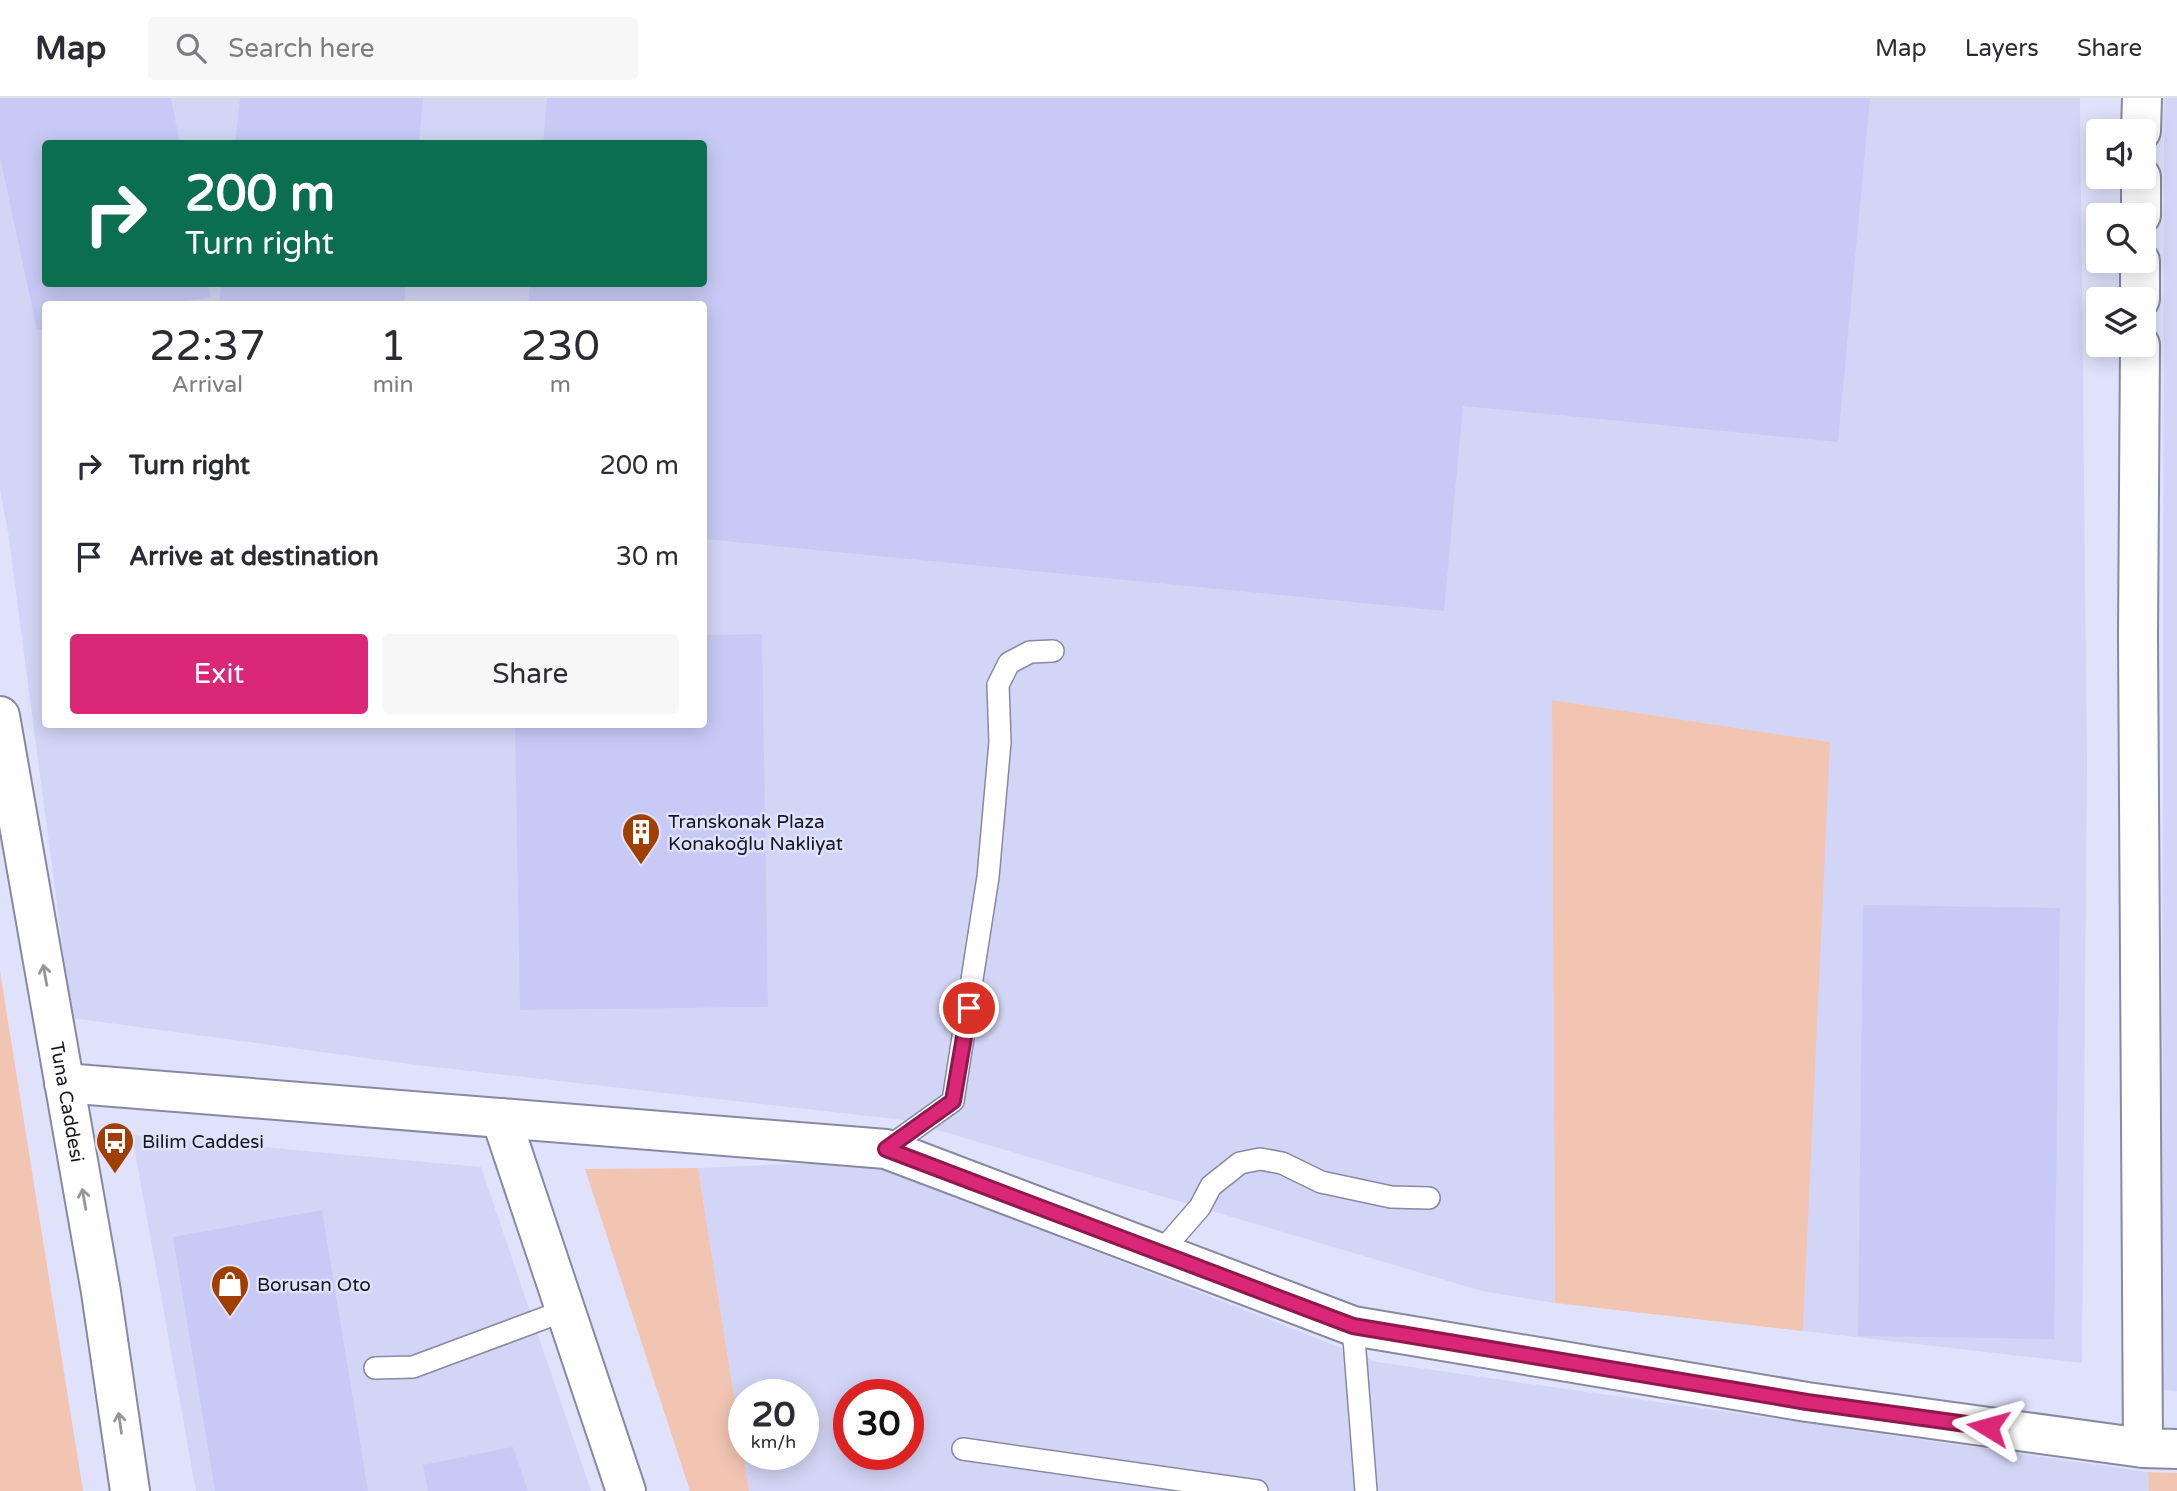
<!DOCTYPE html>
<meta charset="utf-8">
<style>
:root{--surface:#fff;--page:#f7f7f7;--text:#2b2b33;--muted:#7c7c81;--line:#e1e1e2;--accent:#db2777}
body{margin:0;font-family:"Varela Round",sans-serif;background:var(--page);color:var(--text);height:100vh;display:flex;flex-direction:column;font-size:26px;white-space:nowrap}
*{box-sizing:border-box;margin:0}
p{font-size:23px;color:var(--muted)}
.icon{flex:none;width:38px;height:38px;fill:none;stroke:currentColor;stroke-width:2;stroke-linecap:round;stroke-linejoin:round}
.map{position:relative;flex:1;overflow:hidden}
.side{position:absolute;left:42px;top:203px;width:665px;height:427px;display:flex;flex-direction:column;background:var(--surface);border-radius:7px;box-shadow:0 4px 18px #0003}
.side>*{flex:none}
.top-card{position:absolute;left:42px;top:42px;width:665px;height:147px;border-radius:7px;box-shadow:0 4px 18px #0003;background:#0b6e4f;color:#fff;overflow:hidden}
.fabs{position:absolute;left:2086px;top:21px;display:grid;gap:14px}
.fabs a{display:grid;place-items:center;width:70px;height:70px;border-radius:7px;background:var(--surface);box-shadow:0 4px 18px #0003;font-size:35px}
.speed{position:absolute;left:728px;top:1281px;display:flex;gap:14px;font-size:35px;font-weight:700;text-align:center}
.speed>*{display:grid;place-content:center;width:91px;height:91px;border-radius:50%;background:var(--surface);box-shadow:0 4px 18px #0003;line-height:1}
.speed small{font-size:18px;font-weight:400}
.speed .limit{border:10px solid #d22;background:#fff;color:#111}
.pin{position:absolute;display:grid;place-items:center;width:60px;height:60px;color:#fff;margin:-30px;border:4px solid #fff;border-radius:50%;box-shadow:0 2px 7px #0007}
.me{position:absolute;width:77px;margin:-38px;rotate:278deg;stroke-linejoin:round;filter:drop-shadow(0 0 5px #0008)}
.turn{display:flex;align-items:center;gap:24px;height:147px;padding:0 28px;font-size:32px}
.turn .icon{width:91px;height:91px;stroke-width:2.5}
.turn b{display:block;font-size:49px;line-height:60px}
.eta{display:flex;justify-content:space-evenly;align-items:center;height:119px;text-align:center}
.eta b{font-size:42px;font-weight:600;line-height:49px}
.primary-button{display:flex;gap:14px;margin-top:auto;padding:14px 28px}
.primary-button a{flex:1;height:80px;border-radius:7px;background:var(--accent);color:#fff;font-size:28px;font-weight:600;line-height:80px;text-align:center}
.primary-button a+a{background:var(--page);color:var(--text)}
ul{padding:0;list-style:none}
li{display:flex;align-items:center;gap:21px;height:91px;padding:0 28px}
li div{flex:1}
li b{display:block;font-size:26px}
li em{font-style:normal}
header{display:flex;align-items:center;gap:42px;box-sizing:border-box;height:98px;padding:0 35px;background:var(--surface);border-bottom:2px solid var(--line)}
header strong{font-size:33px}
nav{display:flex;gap:38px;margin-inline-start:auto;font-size:24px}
.search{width:490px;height:63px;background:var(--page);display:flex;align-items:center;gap:18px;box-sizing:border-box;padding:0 24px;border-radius:7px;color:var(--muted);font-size:26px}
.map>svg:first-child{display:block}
.built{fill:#d3d5f6;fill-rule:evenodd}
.green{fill:#f1c5b2}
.building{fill:#c8caf6}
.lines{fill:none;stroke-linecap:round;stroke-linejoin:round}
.service-casing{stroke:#8789a1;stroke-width:24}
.minor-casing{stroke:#8789a1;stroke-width:42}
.secondary-casing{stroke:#8789a1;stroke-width:42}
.service{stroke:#fff;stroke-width:21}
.minor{stroke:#fff;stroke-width:38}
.secondary{stroke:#fff;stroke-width:38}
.oneway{stroke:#96969a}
.route-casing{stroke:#8e194d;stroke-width:18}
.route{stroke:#db2777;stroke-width:12}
.labels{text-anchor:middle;stroke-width:5;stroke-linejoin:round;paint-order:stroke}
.poi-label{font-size:19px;fill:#15151e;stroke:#e0e2fc;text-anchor:start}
.street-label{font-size:19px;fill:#15151e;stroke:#e0e2fc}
</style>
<header>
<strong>Map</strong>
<div class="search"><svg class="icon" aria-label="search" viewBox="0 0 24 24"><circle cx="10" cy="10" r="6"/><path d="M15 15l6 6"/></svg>Search here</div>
<nav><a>Map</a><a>Layers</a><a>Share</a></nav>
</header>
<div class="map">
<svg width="2177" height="1393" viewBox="0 0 2177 1393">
<rect width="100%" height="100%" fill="#e0e2fc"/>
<path class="built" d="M0,0H2080L2087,667L2082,1265L1803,1233L1829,644L1552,602L1555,1205L1482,1193L904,1022L417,967L72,920L8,434L0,392ZM46,46H704V186H46ZM46,206H704V626H46Z
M2164,0H2177V1293L2162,1292Z
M132,1037L481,1069L591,1393H196Z
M864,1063L1377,1264L2148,1374L2149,1393H749L698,1070ZM744,1297H803V1356H744ZM849,1297H908V1356H849Z"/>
<path class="green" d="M1552,602L1830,644L1803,1233L1555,1205Z
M0,873L83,1393H0Z
M698,1070L749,1393H690L585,1071Z
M2148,1374L2177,1375V1393H2149Z"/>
<path class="building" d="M0,0H171L180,46H46V186H208L211,199L170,206H46V230L37,232L0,59Z
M240,0H423L419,46H235Z
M547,0H1870L1838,344L1463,308L1444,513L704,441V206H528L530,186H704V46H543Z
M221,186H406L404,206H219Z
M762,536L768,909L520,912L515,626H704V537Z
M1863,807L2060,810L2054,1241L1858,1238Z
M322,1112L368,1393H215L173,1139Z
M513,1349L528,1393H428L423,1367Z"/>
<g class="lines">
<defs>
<path id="service" d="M886,1051L953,1003L988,779L1000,644L998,587L1009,565L1030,554L1053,553
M1160,1155L1200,1109L1211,1088L1240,1065L1260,1061L1282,1065L1321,1084L1391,1099L1429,1100
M1353,1228L1366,1393
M375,1270L413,1269L566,1212
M963,1351L1257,1393"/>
<path id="minor" d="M2141,33L2142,0
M2141,117V79
M2140,201V163
M2140,247L2138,538L2143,1350L2177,1351
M64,985L886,1051L1353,1228L1807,1304L2143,1350"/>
<g id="secondary">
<path id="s1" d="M0,618L101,1194L130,1393"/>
<path d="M501,1020L626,1393"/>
</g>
</defs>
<use href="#service" class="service-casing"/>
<use href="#minor" class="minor-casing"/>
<use href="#secondary" class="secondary-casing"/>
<use href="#service" class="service"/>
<use href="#minor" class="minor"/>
<use href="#secondary" class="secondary"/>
</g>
<defs><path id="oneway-shaft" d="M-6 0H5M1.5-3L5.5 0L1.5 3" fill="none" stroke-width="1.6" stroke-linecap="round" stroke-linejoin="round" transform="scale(1.75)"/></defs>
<g class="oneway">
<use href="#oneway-shaft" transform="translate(45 877) rotate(-100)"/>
<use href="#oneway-shaft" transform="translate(84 1101) rotate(-100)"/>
<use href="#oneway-shaft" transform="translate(120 1325) rotate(-98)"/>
</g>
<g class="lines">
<defs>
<path id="route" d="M969,910L953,1003L886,1051L1353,1228L1807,1304L1988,1329"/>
</defs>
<use href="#route" class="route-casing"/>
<use href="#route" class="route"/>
</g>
<defs>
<symbol id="building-pin" viewBox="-11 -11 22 30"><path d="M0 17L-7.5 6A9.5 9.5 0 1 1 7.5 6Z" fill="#a13f00" stroke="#e0e2fc"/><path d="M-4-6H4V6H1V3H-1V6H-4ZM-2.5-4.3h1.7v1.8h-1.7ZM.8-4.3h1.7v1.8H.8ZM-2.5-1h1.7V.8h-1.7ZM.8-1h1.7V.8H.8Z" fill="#fff"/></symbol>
<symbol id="bus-pin" viewBox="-11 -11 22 30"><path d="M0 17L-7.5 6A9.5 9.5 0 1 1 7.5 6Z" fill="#a13f00" stroke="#e0e2fc"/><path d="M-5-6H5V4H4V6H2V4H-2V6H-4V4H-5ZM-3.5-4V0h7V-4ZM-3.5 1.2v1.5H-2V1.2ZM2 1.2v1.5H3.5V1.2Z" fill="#fff"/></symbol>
<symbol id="shop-pin" viewBox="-11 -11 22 30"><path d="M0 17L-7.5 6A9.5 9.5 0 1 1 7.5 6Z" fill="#a13f00" stroke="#e0e2fc"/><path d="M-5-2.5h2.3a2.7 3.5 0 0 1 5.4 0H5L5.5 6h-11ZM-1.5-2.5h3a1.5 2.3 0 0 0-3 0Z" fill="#fff"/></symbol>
</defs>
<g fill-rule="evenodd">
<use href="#building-pin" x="619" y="712" width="44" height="60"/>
<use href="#bus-pin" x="93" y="1021" width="44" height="60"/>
<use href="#shop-pin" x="208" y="1164" width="44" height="60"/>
</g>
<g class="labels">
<g class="poi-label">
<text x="668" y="730">Transkonak Plaza<tspan x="668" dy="22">Konakoğlu Nakliyat</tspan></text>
<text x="142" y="1050">Bilim Caddesi</text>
<text x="257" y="1193">Borusan Oto</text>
</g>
<g class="street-label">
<text dy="7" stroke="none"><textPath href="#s1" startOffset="392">Tuna Caddesi</textPath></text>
</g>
</g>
</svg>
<div class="fabs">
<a><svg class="icon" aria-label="sound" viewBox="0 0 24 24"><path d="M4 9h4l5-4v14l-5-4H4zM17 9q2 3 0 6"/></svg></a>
<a><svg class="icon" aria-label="search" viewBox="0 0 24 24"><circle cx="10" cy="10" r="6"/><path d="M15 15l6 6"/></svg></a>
<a><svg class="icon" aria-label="layers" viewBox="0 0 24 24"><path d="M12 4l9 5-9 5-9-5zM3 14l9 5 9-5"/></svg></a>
</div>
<div class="speed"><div>20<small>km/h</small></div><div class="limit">30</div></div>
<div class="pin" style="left:969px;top:910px;background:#d93025"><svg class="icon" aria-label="arrive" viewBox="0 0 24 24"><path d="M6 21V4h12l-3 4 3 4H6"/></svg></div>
<svg class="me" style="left:1988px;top:1329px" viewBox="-20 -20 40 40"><path d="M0-17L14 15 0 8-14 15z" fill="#db2777" stroke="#fff" stroke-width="4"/></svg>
<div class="top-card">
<div class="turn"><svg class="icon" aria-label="right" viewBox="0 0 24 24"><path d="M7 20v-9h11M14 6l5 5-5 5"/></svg><div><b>200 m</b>Turn right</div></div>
</div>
<section class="side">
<div class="eta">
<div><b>22:37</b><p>Arrival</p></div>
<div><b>1</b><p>min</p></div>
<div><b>230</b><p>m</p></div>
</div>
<ul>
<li><svg class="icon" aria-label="right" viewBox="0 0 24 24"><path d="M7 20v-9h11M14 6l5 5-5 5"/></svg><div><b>Turn right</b></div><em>200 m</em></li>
<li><svg class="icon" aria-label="arrive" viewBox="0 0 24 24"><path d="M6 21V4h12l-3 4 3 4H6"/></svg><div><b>Arrive at destination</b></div><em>30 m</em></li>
</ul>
<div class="primary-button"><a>Exit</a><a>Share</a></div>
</section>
</div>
